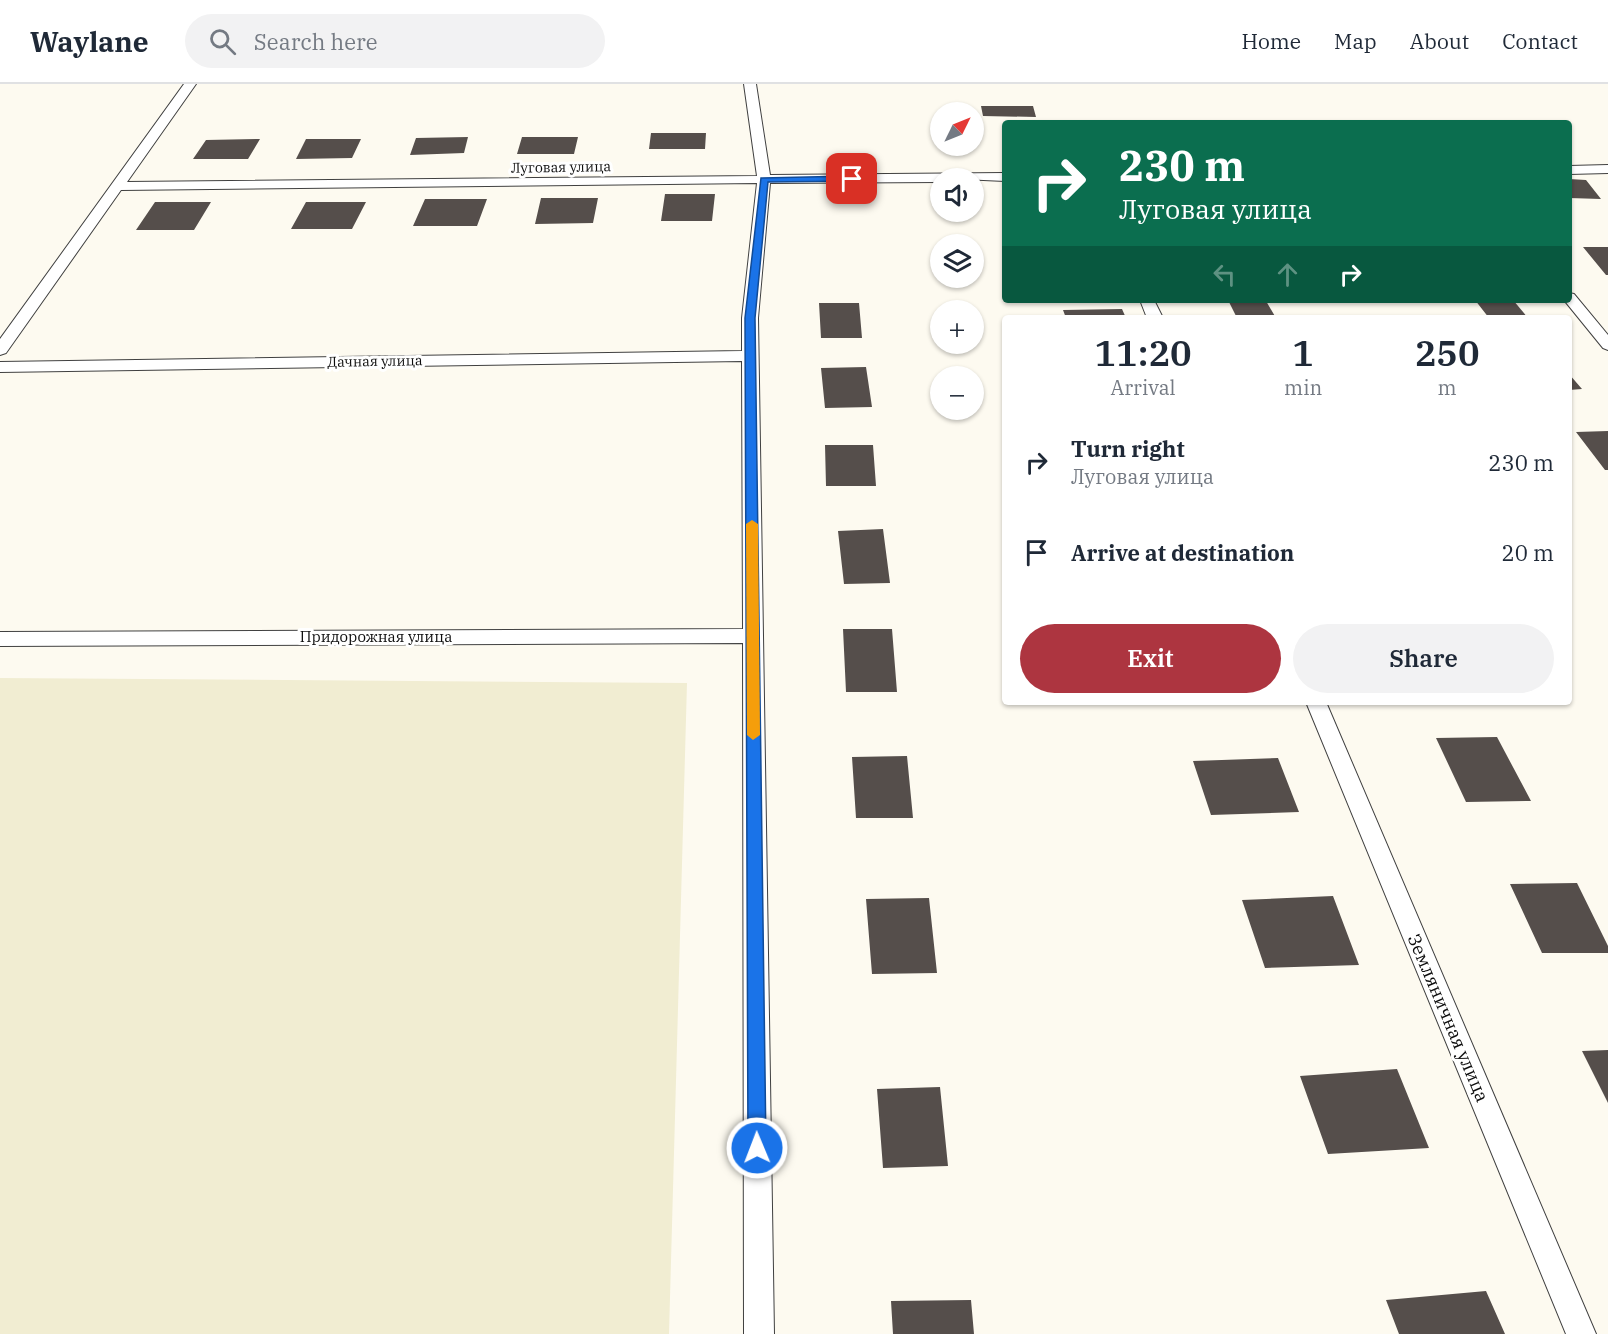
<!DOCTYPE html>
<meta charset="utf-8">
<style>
:root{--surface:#fff;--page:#f2f2f3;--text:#1f2937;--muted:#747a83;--line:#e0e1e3;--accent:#ad3540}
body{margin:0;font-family:"IBM Plex Serif",serif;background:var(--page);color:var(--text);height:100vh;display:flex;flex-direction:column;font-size:22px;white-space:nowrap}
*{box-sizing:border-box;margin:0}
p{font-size:20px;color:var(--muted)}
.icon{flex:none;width:33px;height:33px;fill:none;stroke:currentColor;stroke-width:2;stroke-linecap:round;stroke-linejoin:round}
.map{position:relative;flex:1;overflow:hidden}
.sheet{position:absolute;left:1002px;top:231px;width:570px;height:390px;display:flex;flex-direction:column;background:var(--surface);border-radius:6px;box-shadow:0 2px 4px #0004}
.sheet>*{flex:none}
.banner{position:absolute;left:1002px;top:36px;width:570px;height:183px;border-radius:6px;box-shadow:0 2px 4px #0004;background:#0b6e4f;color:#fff;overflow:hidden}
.needle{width:39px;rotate:47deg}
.tools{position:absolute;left:930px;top:18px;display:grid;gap:12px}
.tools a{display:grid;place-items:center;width:54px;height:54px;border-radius:50%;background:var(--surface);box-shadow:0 2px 4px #0004;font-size:30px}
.pin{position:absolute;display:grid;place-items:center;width:51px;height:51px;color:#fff;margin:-26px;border-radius:12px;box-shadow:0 3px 9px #0006}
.me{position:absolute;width:66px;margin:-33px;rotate:359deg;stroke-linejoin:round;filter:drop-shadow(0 0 4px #0008)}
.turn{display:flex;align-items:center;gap:21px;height:126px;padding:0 18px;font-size:27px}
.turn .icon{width:78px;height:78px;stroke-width:2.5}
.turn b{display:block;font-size:42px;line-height:51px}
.lanes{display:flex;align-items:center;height:57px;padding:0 18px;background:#0003;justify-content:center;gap:30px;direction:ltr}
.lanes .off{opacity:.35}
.eta{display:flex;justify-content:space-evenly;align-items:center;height:102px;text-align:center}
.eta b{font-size:36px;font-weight:600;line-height:42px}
.action{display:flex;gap:12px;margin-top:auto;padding:12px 18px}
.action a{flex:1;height:69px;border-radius:36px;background:var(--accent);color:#fff;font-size:24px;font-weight:600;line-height:69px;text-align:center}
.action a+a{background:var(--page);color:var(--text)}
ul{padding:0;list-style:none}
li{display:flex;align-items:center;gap:18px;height:90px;padding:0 18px}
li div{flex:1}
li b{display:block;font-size:22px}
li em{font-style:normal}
header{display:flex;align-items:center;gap:36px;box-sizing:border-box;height:84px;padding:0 30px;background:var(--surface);border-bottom:2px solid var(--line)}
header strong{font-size:28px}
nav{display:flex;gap:33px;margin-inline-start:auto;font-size:21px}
.search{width:420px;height:54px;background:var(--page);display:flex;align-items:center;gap:15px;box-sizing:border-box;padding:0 21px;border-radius:33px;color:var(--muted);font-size:22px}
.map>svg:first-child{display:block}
.farmland{fill:#f1edd2}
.building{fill:#554e4b}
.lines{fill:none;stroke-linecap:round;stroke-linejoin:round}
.lane-casing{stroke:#404040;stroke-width:2}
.lane{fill:#fff;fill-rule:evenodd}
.route{fill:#1a73e8;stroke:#114b97;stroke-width:1.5}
.slow{fill:#f59e0b}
.labels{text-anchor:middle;stroke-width:6;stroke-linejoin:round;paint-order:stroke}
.far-street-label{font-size:14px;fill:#0d0d0d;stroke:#fff}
.street-label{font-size:15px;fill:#0d0d0d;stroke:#fff}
.near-street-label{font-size:18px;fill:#0d0d0d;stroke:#fff}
</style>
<header>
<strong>Waylane</strong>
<div class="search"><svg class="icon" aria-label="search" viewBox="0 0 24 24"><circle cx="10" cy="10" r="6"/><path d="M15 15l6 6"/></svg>Search here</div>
<nav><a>Home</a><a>Map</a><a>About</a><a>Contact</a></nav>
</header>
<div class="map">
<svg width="1608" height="1250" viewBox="0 0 1608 1250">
<rect width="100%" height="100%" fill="#fdfaf0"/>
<path class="farmland" d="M0,594L687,599L669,1250H0Z"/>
<path class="building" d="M981,22H1033L1036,33L983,32Z
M651,49H706L705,65H649Z
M468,53L464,69L410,71L416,54Z
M522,53H578L574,70H517Z
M260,55L248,75H193L206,56Z
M306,55H361L352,74L296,75Z
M1569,95L1586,96L1601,115L1569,114Z
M665,110H715L712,137H661Z
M541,114H598L593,139L535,140Z
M425,115H487L477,142H413Z
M155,118H211L194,146H136Z
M306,118H366L352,145H291Z
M1583,163H1608V191H1606Z
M1475,216H1513L1528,234H1489Z
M1266,217L1276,234H1237L1229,218Z
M819,219H859L862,254H821Z
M1122,225L1126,234H1066L1063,226Z
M866,283L872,323L825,324L821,284Z
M1569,290L1582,305L1569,306Z
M1608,347V386H1605L1576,348Z
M825,361H873L876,402H826Z
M883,445L890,499L844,500L838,447Z
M843,545H892L897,608H846Z
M1497,653L1531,717L1466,718L1436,654Z
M907,672L913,734H856L852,673Z
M1278,674L1299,728L1211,731L1193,677Z
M1577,799L1608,862V869H1542L1510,800Z
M1333,812L1359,881L1265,884L1242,816Z
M929,814L937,889L872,890L866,815Z
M1608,966V1019L1582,967Z
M1397,985L1429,1064L1328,1070L1300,992Z
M940,1003L948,1082L883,1084L877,1005Z
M1486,1207L1505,1250H1399L1386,1216Z
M971,1216L974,1250H893L891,1217Z"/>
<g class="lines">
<defs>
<path id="lane" d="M184,0H196L127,98L757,92L744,0H756L770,91L1005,89V97L940,94V98L770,99L758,234L774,1250H744L743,559L0,562V548L743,545L742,277L0,288V278L742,267V234L757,99L121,106L6,269L0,271V255Z
M1608,81V89L1569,90V82Z
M1569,209L1574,210L1608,251V266L1603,264L1564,216H1569Z
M1140,216H1154L1163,234H1147Z
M1306,618H1326L1596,1250H1566Z"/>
</defs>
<use href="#lane" class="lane-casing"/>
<use href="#lane" class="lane"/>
</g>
<path class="route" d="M852,92L855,93V97L768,98L755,234L766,1064L763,1070L757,1072L751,1070L748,1064L745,234L761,94Z"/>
<path class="slow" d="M752,436L758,440L760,651L753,656L747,651L746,440Z"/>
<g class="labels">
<g class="far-street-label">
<text transform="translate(561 83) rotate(-1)" y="5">Луговая улица</text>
<text transform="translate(375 277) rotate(-1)" y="5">Дачная улица</text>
</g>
<g class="street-label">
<text x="376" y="558">Придорожная улица</text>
</g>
<g class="near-street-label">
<text transform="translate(1448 934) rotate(67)" y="6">Земляничная улица</text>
</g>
</g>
</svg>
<div class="tools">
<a><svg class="needle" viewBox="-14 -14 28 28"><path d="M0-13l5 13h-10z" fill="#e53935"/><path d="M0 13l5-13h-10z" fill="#747a83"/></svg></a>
<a><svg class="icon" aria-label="sound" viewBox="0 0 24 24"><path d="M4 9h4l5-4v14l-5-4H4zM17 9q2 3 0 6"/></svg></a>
<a><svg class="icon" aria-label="layers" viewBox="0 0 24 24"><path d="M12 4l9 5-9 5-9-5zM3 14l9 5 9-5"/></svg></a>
<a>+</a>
<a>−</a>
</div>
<div class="pin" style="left:852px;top:95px;background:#d93025"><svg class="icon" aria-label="arrive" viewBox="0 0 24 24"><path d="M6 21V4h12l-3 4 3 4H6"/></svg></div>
<svg class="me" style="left:757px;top:1064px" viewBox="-20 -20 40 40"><circle r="17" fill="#1a73e8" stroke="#fff" stroke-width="3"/><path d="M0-11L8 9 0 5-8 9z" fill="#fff"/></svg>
<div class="banner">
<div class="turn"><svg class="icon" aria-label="right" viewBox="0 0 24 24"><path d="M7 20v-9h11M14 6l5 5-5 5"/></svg><div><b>230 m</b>Луговая улица</div></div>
<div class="lanes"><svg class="icon off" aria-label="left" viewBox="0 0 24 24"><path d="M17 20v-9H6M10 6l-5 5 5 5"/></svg><svg class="icon off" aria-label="ahead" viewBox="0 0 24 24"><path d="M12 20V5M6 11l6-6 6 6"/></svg><svg class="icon" aria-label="right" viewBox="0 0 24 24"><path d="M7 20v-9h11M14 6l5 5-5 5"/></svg></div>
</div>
<section class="sheet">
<div class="eta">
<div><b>11:20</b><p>Arrival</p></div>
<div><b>1</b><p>min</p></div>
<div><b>250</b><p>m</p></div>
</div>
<ul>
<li><svg class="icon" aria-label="right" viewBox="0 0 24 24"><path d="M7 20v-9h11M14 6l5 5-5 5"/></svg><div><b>Turn right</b><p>Луговая улица</p></div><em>230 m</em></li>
<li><svg class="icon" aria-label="arrive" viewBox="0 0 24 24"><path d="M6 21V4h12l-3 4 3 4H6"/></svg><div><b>Arrive at destination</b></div><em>20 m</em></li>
</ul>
<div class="action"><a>Exit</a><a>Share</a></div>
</section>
</div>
